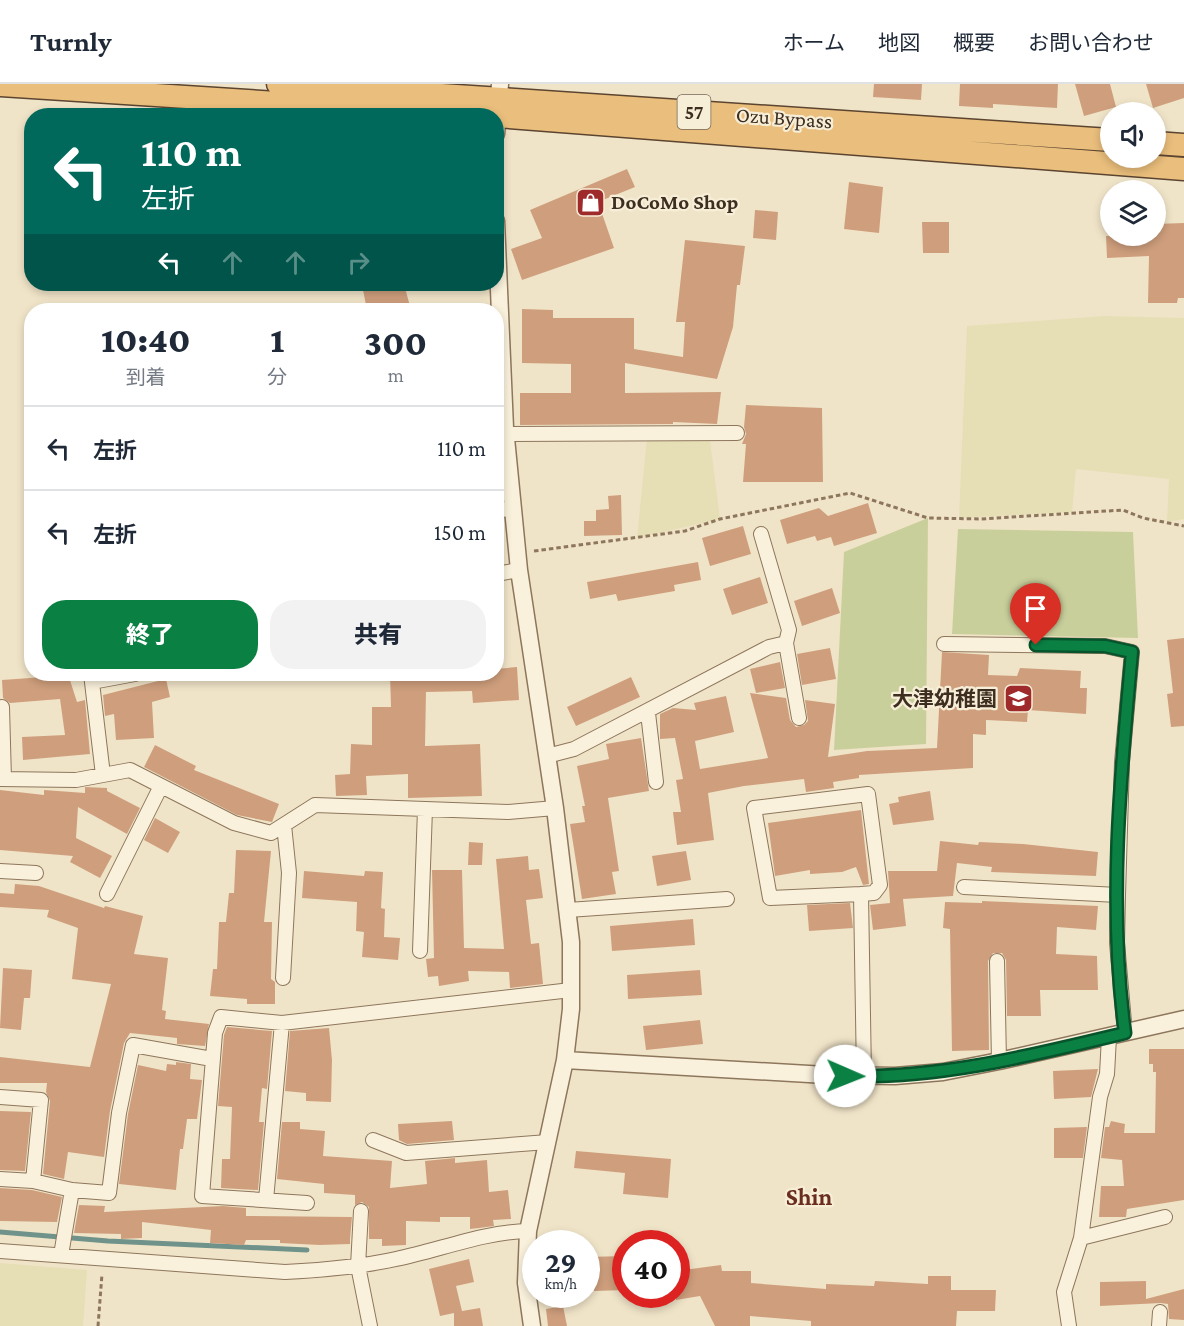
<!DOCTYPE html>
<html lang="ja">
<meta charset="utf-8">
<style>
:root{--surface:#fff;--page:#f2f2f3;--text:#1f2937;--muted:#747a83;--line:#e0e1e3;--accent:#0b8043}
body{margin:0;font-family:"Crimson Pro","Noto Sans JP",serif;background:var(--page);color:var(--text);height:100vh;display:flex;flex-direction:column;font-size:22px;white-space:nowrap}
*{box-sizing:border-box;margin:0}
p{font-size:20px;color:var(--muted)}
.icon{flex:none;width:33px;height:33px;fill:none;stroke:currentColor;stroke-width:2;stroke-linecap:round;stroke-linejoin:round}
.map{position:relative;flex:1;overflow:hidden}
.sheet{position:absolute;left:24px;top:219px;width:480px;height:378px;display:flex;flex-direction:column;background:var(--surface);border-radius:24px;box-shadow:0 3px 9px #0003}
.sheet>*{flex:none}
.guide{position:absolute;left:24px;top:24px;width:480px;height:183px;border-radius:24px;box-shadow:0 3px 9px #0003;background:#00695c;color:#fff;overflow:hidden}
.fabs{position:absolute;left:1100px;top:18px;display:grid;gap:12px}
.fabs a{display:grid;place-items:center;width:66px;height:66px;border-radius:50%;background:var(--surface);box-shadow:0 3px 9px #0003;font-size:30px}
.speed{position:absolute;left:522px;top:1146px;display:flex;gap:12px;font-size:30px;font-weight:700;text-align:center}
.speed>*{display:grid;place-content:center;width:78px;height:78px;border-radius:50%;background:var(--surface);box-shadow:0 3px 9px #0003;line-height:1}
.speed small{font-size:15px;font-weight:400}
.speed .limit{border:9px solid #d22;background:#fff;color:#111}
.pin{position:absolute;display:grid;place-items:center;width:51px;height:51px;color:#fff;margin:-62px -26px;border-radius:50% 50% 50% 0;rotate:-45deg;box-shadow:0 0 6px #0007}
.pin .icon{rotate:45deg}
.me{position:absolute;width:66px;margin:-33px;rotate:91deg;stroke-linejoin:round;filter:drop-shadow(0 0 4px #0008)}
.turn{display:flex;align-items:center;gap:21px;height:126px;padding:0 18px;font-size:27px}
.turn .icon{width:78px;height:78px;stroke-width:2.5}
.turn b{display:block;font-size:42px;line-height:51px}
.lanes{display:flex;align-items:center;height:57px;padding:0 18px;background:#0003;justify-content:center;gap:30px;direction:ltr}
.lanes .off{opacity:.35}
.eta{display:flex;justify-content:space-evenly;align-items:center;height:102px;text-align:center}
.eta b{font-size:36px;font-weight:800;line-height:42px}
.action{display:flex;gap:12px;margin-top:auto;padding:12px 18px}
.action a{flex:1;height:69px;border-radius:24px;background:var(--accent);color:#fff;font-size:24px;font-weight:800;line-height:69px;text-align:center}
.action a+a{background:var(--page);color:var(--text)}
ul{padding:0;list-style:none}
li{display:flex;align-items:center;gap:18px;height:84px;padding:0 18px;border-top:2px solid var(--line)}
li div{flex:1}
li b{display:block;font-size:22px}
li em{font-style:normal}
header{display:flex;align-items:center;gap:36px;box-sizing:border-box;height:84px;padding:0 30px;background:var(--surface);border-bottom:2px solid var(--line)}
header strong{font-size:28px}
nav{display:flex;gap:33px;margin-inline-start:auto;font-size:21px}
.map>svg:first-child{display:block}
.farmland{fill:#e6deb5}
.green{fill:#c9cf9b}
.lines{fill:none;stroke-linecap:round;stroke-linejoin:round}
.stream{stroke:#6f938a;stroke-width:5}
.building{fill:#cf9f7d}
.minor-casing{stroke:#8d765c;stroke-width:16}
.tertiary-casing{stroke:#8d765c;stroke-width:19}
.trunk-casing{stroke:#5b4430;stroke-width:25}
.path{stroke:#8d765c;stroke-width:3;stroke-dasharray:4.5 3;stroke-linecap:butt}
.minor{stroke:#faf1dc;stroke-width:14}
.tertiary{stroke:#faf1dc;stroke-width:16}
.trunk{stroke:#eabe7c;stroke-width:22}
.route-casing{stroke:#07532c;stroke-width:15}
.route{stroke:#0b8043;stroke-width:10}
.labels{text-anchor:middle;stroke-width:4.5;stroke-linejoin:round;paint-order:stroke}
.shield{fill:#f7eed8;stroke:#756857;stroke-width:1.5}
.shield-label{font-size:20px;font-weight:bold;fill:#3d2e20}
.street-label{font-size:21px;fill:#3d2e20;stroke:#f7eed8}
.poi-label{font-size:21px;font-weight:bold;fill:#3d2e20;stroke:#f7eed8;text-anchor:start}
.quarter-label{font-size:24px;font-weight:bold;fill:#6b2e1e;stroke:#f7eed8}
</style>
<header>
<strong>Turnly</strong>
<nav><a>ホーム</a><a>地図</a><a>概要</a><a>お問い合わせ</a></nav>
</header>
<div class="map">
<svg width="1184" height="1242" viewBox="0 0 1184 1242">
<rect width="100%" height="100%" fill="#f0e4c8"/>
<path class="farmland" d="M1105,232L1184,234V435L1167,438L1169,395L1076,385L1072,428L959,434L967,242Z
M647,354L710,356L720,435L637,454Z
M0,1179L87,1186L83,1242H0Z"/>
<path class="green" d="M928,434L926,660L834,666L844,468Z
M958,445L1133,448L1138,554L952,550Z"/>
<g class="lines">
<path class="stream" d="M0,1148L108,1157L307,1166"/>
</g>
<path class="building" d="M874,0H922L921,16L873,13Z
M960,0H1058L1057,24L993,20V24L959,22Z
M1075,0H1110L1116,23L1084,32Z
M1146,0H1184V14L1153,24Z
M627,85L635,103L598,118L614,164L522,196L511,165L542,154L530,126Z
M849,98L883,103L879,149L844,145Z
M755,126L778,128L776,156L753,154Z
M922,138H949V169H923Z
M1184,139V214H1178L1177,219H1148L1149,172L1107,174L1106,152H1155V140Z
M685,156L745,162L740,201H737L733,243L717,295L625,279V309L721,308L717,340L673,338V340L520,341V309H571V280L522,279V225L553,226V234H634V265L683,273L685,238H676Z
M394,200H404L411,226H367L363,206Z
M746,321L822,324L823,398H743L746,360H742L746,350L744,343Z
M621,411L622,451L584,452V437H596V426L609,425L608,412Z
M868,419L877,449L834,462L831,453L817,457L815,452L787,460L780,436L819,424L828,432Z
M743,442L751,470L710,482L702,454Z
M698,478L701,496L674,501L675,507L618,517L616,510L590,515L587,498Z
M760,493L768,519L732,531L723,505Z
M832,504L840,529L802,542L794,517Z
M1184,554V642L1171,643L1167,610L1173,609L1167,556Z
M830,564L836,595L802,601L797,570Z
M942,568L989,571L988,591L1017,592L1020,584L1081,587L1080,604H1087L1086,630L1028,626L1027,638L986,636V651L973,650V684L859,691V694L833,698L834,704L806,708L804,695L744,702L708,709L714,756L677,761L673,728H681L676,696L683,695L675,654L660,655V630L673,624L696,626L694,619L726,612L734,648L695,657L700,685L768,674L750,609L786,614L790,636L796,643L804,641L808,637L805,616L835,620L828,673L867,667L937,664Z
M780,578L785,604L756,609L750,585Z
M517,583L519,616L473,619L472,607L426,608L425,662L480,660L482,712L408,714V690L366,692L367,711L336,712L335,691L350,690L351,660L372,661V623H391L390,590H496V585Z
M43,590H68L77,618L85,616L90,670L23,676L22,653L65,651L60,615L10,619L3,614L2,596L44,593Z
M631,593L640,613L576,642L567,623Z
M166,595L170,613L152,618L154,654L116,656L114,630L105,632L103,611Z
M641,654L649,707L608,714L619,787L612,788L616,810L582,815L570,740L585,738L582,722H585L577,682L609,675L606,660Z
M155,661L196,682L194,686L279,720L272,738L237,731L144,683Z
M85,703L107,704V707L140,724L127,750L78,723L76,754L112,772L100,794L70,778L73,772L0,766V706L44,711V706L85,709Z
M930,707L934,736L893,741L889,720L899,718L898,713Z
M861,726L869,800L863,801L856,783L842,788L810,790V786L775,792L768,739Z
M155,734L180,748L168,769L144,756Z
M940,757L978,761L979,758L1023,760L1098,768L1096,792L991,788L992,783L957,779L953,812L903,815L906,842L873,846L870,821L890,819L888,787H937Z
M469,758L483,759L482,781H468Z
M236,766L271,767L264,838H272L271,895L275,898V920H247V915L210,912L213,885H217L219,838H226L229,809H234Z
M686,767L691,796L657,802L652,772Z
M528,772L529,786L539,785L543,814L526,816L531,860L539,859L543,900L510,904L509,888L468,887L469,897L439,902L438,892L428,893L426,875L434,874L432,786H462L464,864L504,865L496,775Z
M304,787L364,792L365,787L383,788L381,824L385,825L384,853L400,854L398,876L362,873L364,848L356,847L357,818L302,814Z
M15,800L39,802L104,824L105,822L143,832L134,870L168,874L162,926L166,927L165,935L209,940L205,962L177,960V954L130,949L124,959L110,1027L104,1073L68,1068L64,1095L43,1090L50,1017L46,1008L47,999H0V973L90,983L111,900L72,895L78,844L47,833L49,826L0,823V809L14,810Z
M982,817L1098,822L1096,846L1057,843L1056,870L1097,872L1098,906H1040L1041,932H1007L1006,876L1002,869H993L988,877L989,966L952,967L950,845L943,844L945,818L982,819Z
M850,819L853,844L809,847L807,821Z
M693,835L695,861L612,867L610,842Z
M3,884L32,886L30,914H24L21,946L0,944Z
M700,886L702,911L628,915L627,891Z
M700,936L703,960L646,966L643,942Z
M227,943L272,947L267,1005L262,1004L259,1038H264L258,1106L221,1104L222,1075H230L232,1023L218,1022L224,951Z
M329,944L332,976L331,1018L306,1017V1009L285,1007L290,947Z
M1149,965H1184V1116L1127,1125L1126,1133H1099L1101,1102H1124L1122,1076L1101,1074L1105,1043H1109L1111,1037L1125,1040L1124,1049H1155L1156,988H1153V980H1149Z
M176,978L191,980L190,995L202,996L197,1035H187L183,1065H180L176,1106L119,1100L128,1030L138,981L166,987L167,980L176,981Z
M1098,985L1091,1013L1054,1015L1053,987Z
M0,1027L31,1028L25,1087L0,1086Z
M452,1037L454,1056L407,1060L399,1056L398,1040Z
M282,1038H300V1045L325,1047L323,1072L392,1077L390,1104L427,1100L425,1077L455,1074V1079L487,1076L489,1108L508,1106L511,1135L493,1136L494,1142L479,1144L470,1145V1133H440V1138L406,1137V1161L382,1162V1155H369V1123L362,1118L355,1121V1111L324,1109V1100L277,1095Z
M1087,1043L1083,1074H1054V1044Z
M576,1067L671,1075L668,1114L623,1110L625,1089L574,1084Z
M0,1104L32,1106L62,1113L57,1138L0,1137Z
M79,1121L105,1122L104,1128L223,1122L246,1124V1132L352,1133L350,1155V1160L320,1161L280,1159V1156H246L244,1161L210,1159L211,1146L142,1138V1154L121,1155V1150L74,1149Z
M626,1172V1206L594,1207L593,1195L586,1194V1173Z
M469,1175L474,1198L456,1202L462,1227L480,1224L483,1242H454V1229L440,1232L429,1185Z
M721,1181L722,1187H751V1199L826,1205V1200L874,1202L875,1197L928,1200V1192H951V1206H996L995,1227H957L956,1242H811V1237L750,1232V1242H715L700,1212L676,1216V1187Z
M1146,1197V1215L1184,1205V1236L1169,1235L1168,1220L1161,1219L1100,1222V1198Z
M563,1222L567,1242H548L546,1225Z"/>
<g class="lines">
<defs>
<path id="minor" d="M506,350L737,349
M496,427L513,424
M761,450L789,546L786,559L799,634
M496,490L519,486
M944,560L1105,562L1132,568L1122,678L1118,811
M91,590L103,691
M92,598L135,590
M2,623L4,695
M648,629L656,698
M547,672L574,665L769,563L786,559
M0,695L76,696L130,686L234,739L271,749L315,721L508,728L555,724
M0,787L36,789
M964,803L1118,811L1117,859L1125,949
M107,810L161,702
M861,810L770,814L754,724L868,710L880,801L874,809L861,810L864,992
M568,826L727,815
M420,867L425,725
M997,877L999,977
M283,894L289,789L284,741
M0,1013L41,1016L33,1097L0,1095
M373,1056L406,1069L548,1058
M33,1097L72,1106
M266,1116L282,939
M307,1119L202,1112L215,949L221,933L282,939L571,906
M361,1127L358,1182L370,1242
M1081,1154L1165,1133
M0,1167L285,1188C323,1186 360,1183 396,1175C440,1166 483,1148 528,1147
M61,1171L72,1106L109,1109L119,1029L133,961L212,975
M1069,1242L1064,1208L1081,1154L1100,1013L1107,990L1109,953
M1159,1242L1160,1228"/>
<path id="tertiary" d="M496,50L500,0
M496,137L505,344L519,486L555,724L571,858V925L565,976L528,1147L526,1199L532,1242
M565,976L826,991L895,992L943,988L999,977L1184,935"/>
<path id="trunk" d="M278,0L1110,56
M0,1L480,32
M496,32L1184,85
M1155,59L1184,61"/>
</defs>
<use href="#minor" class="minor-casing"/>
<use href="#tertiary" class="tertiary-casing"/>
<use href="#trunk" class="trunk-casing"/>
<path class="path" d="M534,467L685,447L720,435L850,409L928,434L981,435L1123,426L1143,434L1184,442
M98,1242L102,1190"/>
<use href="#minor" class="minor"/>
<use href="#tertiary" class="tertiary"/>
<use href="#trunk" class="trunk"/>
</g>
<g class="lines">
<defs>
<path id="route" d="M845,992C940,995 1033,971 1125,949C1108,823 1120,694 1132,568L1105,562L1036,561"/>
</defs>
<use href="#route" class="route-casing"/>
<use href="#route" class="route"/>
</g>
<defs>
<symbol id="shop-square" viewBox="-11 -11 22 22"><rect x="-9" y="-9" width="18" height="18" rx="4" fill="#9e2a2b" stroke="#f7eed8"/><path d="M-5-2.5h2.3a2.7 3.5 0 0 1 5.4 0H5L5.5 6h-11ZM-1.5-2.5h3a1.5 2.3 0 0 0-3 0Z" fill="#fff"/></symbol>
<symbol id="school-square" viewBox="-11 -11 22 22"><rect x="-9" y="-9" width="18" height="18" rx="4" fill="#9e2a2b" stroke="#f7eed8"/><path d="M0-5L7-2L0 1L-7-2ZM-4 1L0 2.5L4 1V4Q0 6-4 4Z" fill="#fff"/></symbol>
</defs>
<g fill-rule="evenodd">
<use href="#shop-square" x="574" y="102" width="33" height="33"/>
<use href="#school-square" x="1002" y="598" width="33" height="33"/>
</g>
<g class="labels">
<rect class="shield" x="677.5" y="11" width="33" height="34" rx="4.5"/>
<g class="shield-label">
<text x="694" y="35">57</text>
</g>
<g class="street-label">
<text transform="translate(784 34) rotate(4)" y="7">Ozu Bypass</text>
</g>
<g class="poi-label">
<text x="611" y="125">DoCoMo Shop</text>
<text x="997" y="622" text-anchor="end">大津幼稚園</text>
</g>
<g class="quarter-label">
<text x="809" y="1121">Shin</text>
</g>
</g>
</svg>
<div class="fabs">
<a><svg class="icon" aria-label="sound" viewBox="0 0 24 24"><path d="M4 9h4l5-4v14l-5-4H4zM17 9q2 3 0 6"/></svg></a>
<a><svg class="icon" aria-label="layers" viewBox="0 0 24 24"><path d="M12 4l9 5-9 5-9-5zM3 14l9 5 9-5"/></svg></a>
</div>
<div class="speed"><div>29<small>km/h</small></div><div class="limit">40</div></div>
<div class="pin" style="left:1036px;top:561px;background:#d93025"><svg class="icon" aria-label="arrive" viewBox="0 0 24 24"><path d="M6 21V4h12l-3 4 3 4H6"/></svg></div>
<svg class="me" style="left:845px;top:992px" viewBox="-20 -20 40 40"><circle r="19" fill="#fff"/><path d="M0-13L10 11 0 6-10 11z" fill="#0b8043"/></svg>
<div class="guide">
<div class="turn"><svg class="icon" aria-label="left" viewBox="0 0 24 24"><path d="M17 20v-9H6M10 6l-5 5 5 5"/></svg><div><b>110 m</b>左折</div></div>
<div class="lanes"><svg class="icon" aria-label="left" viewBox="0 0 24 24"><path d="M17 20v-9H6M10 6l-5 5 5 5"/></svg><svg class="icon off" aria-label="ahead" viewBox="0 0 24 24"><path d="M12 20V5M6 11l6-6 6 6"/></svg><svg class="icon off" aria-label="ahead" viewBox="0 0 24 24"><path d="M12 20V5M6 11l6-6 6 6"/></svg><svg class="icon off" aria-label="right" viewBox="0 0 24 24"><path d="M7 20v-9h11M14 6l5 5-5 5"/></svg></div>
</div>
<section class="sheet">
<div class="eta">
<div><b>10:40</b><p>到着</p></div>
<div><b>1</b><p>分</p></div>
<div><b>300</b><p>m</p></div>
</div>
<ul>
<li><svg class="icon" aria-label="left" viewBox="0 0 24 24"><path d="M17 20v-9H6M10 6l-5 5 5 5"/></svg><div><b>左折</b></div><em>110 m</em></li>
<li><svg class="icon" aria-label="left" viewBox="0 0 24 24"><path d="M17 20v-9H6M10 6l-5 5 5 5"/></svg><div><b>左折</b></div><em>150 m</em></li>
</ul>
<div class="action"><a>終了</a><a>共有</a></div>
</section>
</div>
